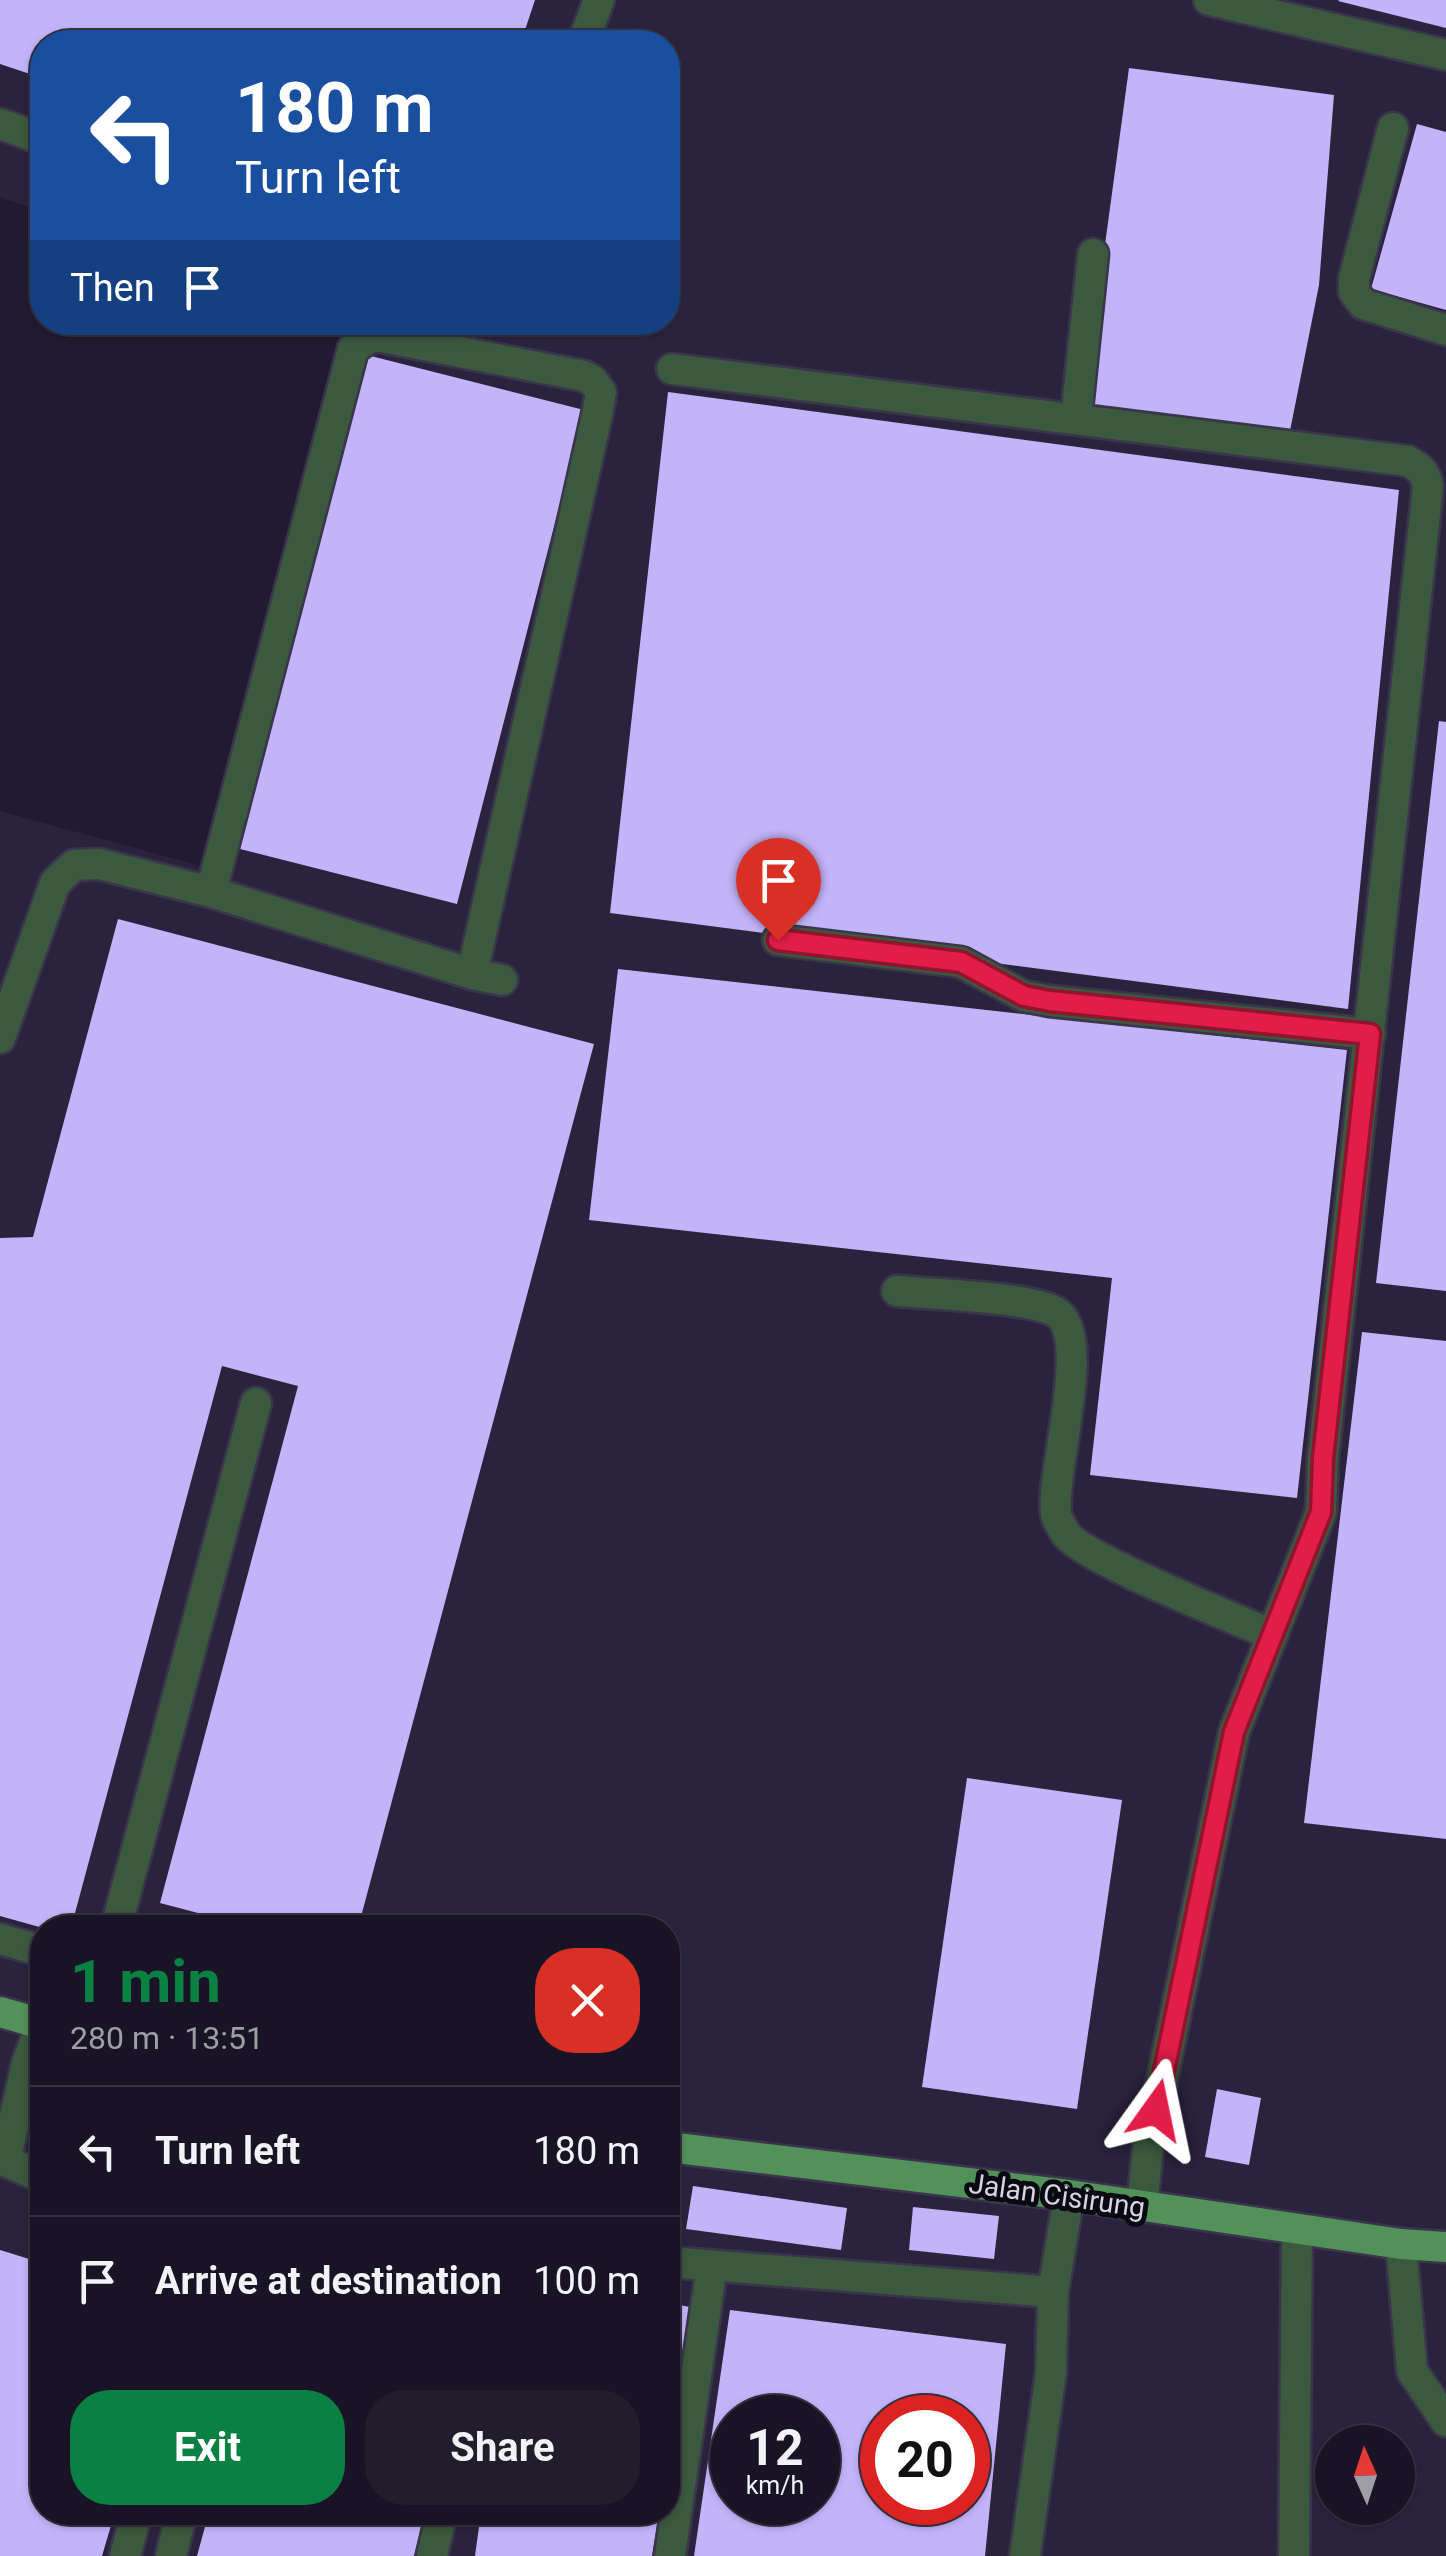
<!DOCTYPE html>
<meta charset="utf-8">
<style>
:root{--surface:#191425;--page:#221d2d;--text:#f1f3f6;--muted:#9f9ea7;--line:#373342;--accent:#0b8043}
body{margin:0;font-family:Roboto,sans-serif;background:var(--page);color:var(--text);height:100vh;display:flex;flex-direction:column;font-size:38px;white-space:nowrap}
*{box-sizing:border-box;margin:0}
p{font-size:32px;color:var(--muted)}
.icon{flex:none;width:55px;height:55px;fill:none;stroke:currentColor;stroke-width:2;stroke-linecap:round;stroke-linejoin:round}
.map{position:relative;flex:1;overflow:hidden}
.drawer{position:absolute;left:30px;top:1915px;width:650px;height:610px;display:flex;flex-direction:column;background:var(--surface);border-radius:40px;box-shadow:0 2px 8px #0004,0 0 0 2px var(--line)}
.drawer>*{flex:none}
.banner{position:absolute;left:30px;top:30px;width:650px;height:305px;border-radius:40px;box-shadow:0 2px 8px #0004,0 0 0 2px var(--line);background:#1a4fa0;color:#fff;overflow:hidden}
.needle{width:65px;rotate:357deg}
.fabs{position:absolute;left:1315px;top:2425px;display:grid;gap:20px}
.fabs a{display:grid;place-items:center;width:100px;height:100px;border-radius:50%;background:var(--surface);box-shadow:0 2px 8px #0004,0 0 0 2px var(--line);font-size:50px}
.speed{position:absolute;left:710px;top:2395px;display:flex;gap:20px;font-size:50px;font-weight:700;text-align:center}
.speed>*{display:grid;place-content:center;width:130px;height:130px;border-radius:50%;background:var(--surface);box-shadow:0 2px 8px #0004,0 0 0 2px var(--line);line-height:1}
.speed small{font-size:25px;font-weight:400}
.speed .limit{border:15px solid #d22;background:#fff;color:#111}
.pin{position:absolute;display:grid;place-items:center;width:85px;height:85px;color:#fff;margin:-102px -42px;border-radius:50% 50% 50% 0;rotate:-45deg;box-shadow:0 0 10px #0007}
.pin .icon{rotate:45deg}
.me{position:absolute;width:110px;margin:-55px;rotate:12deg;stroke-linejoin:round;filter:drop-shadow(0 0 8px #0008)}
.turn{display:flex;align-items:center;gap:35px;height:210px;padding:0 40px;font-size:45px}
.turn .icon{width:130px;height:130px;stroke-width:2.5}
.turn b{display:block;font-size:70px;line-height:85px}
.then{display:flex;align-items:center;height:95px;padding:0 40px;background:#0003;gap:20px;font-size:38px}
.round{display:grid;place-items:center;flex:none;width:105px;height:105px;border-radius:40px;background:var(--page)}
.summary{display:flex;align-items:center;justify-content:space-between;height:170px;padding:0 40px}
h1{font-size:60px;font-weight:700;line-height:75px;color:var(--accent)}
.button{display:flex;gap:20px;margin-top:auto;padding:20px 40px}
.button a{flex:1;height:115px;border-radius:40px;background:var(--accent);color:#fff;font-size:40px;font-weight:700;line-height:115px;text-align:center}
.button a+a{background:var(--page);color:var(--text)}
ul{padding:0;list-style:none}
li{display:flex;align-items:center;gap:30px;height:130px;padding:0 40px;border-top:2px solid var(--line)}
li div{flex:1}
li b{display:block;font-size:38px}
li em{font-style:normal}
.map>svg:first-child{display:block}
.built{fill:#2a233e;fill-rule:evenodd}
.building{fill:#c3b4fa;fill-rule:evenodd}
.lines{fill:none;stroke-linecap:round;stroke-linejoin:round}
.minor-casing{stroke:#3a354a;stroke-width:35}
.major-casing{stroke:#3a354a;stroke-width:35}
.minor{stroke:#3b593e;stroke-width:30}
.major{stroke:#53915b;stroke-width:30}
.route-casing{stroke:#92132f;stroke-width:25}
.route{stroke:#e11d48;stroke-width:18}
.labels{text-anchor:middle;stroke-width:10;stroke-linejoin:round;paint-order:stroke}
.street-label{font-size:28px;fill:#d6d3e2;stroke:#0a0811}
</style>
<div class="map">
<svg width="1446" height="2556" viewBox="0 0 1446 2556">
<rect width="100%" height="100%" fill="#211b31"/>
<path class="built" d="M0,0H1446V2556H0V811L208,868L372,331L347,323L668,322V42H42V212L0,197ZM42,1928H668V2512H42ZM732,2418H818V2502H732ZM882,2418H968V2502H882ZM1332,2442H1398V2508H1332Z"/>
<path class="building" d="M0,0H535L521,42H42V78L0,64Z
M1339,0H1446V28L1338,1Z
M1129,68L1334,95L1319,285L1288,441L1082,414Z
M1417,124L1446,132V310L1371,289Z
M367,355L584,410L457,904L240,849Z
M668,392L1399,490L1348,1009L610,913Z
M1439,721L1446,722V1291L1376,1283Z
M118,919L594,1044L358,1928H255L160,1903L298,1386L222,1366L71,1928H43L0,1916V1238L33,1237Z
M618,969L1347,1050L1297,1498L1090,1475L1112,1278L589,1220Z
M1362,1332L1446,1341V1839L1304,1823Z
M967,1778L1122,1800L1077,2109L922,2087Z
M1217,2089L1261,2098L1249,2165L1205,2157Z
M693,2186L847,2208L841,2250L686,2229Z
M913,2207L999,2216L994,2259L909,2250Z
M0,2250L42,2263V2512H115L102,2556H0Z
M668,2303L690,2307L670,2441H668Z
M730,2310L1006,2344L985,2556H694ZM732,2418H818V2502H732ZM882,2418H968V2502H882Z
M209,2512H425L414,2556H197Z
M481,2512H659L652,2556H475Z"/>
<g class="lines">
<defs>
<path id="minor" d="M1209,0L1446,55
M583,42L599,0
M0,124L42,139
M1393,128L1354,279V292L1363,304L1446,330
M672,369L1408,461C1420,468 1425,472 1428,486L1323,1458L1321,1512L1234,1732L1148,2147L1142,2207
M1076,418L1093,254
M211,892L353,349L370,337H382L584,376L592,380L601,392L597,415L472,974
M778,940L961,962L1024,996L1050,1001L1370,1034
M0,1038L55,883L74,865L99,864L211,892L472,974L502,980
M897,1291C930,1294 1031,1297 1056,1312C1094,1335 1050,1474 1056,1514C1057,1520 1063,1529 1066,1534C1084,1559 1235,1618 1272,1635
M116,1928L256,1403
M0,1939L42,1951
M42,2024L27,2063L5,2161L42,2177
M1401,2244L1412,2371L1446,2421
M668,2262L1053,2292
M125,2556L137,2512
M171,2556L182,2512
M432,2556L442,2512
M670,2556L712,2266
M1025,2556L1051,2372L1053,2292L1069,2195
M1294,2556L1297,2229"/>
<path id="major" d="M0,2012L42,2024
M668,2147L1069,2195L1401,2244L1446,2247"/>
</defs>
<use href="#minor" class="minor-casing"/>
<use href="#major" class="major-casing"/>
<use href="#minor" class="minor"/>
<use href="#major" class="major"/>
</g>
<g class="lines">
<defs>
<path id="route" d="M778,940L961,962L1024,996L1050,1001L1370,1034L1323,1458L1321,1512L1234,1732L1156,2110"/>
</defs>
<use href="#route" class="route-casing"/>
<use href="#route" class="route"/>
</g>
<g class="labels">
<g class="street-label">
<text transform="translate(1057 2195) rotate(8)" y="10">Jalan Cisirung</text>
</g>
</g>
</svg>
<div class="fabs">
<a><svg class="needle" viewBox="-14 -14 28 28"><path d="M0-13l5 13h-10z" fill="#e53935"/><path d="M0 13l5-13h-10z" fill="#9f9ea7"/></svg></a>
</div>
<div class="speed"><div>12<small>km/h</small></div><div class="limit">20</div></div>
<div class="pin" style="left:778px;top:940px;background:#d93025"><svg class="icon" aria-label="arrive" viewBox="0 0 24 24"><path d="M6 21V4h12l-3 4 3 4H6"/></svg></div>
<svg class="me" style="left:1156px;top:2110px" viewBox="-20 -20 40 40"><path d="M0-17L14 15 0 8-14 15z" fill="#e11d48" stroke="#fff" stroke-width="4"/></svg>
<div class="banner">
<div class="turn"><svg class="icon" aria-label="left" viewBox="0 0 24 24"><path d="M17 20v-9H6M10 6l-5 5 5 5"/></svg><div><b>180 m</b>Turn left</div></div>
<div class="then">Then<svg class="icon" aria-label="arrive" viewBox="0 0 24 24"><path d="M6 21V4h12l-3 4 3 4H6"/></svg></div>
</div>
<section class="drawer">
<div class="summary"><div><h1>1 min</h1><p>280 m · 13:51</p></div><a class="round" style="background:#d93025;color:#fff"><svg class="icon" aria-label="close" viewBox="0 0 24 24"><path d="M6 6l12 12M18 6L6 18"/></svg></a></div>
<ul>
<li><svg class="icon" aria-label="left" viewBox="0 0 24 24"><path d="M17 20v-9H6M10 6l-5 5 5 5"/></svg><div><b>Turn left</b></div><em>180 m</em></li>
<li><svg class="icon" aria-label="arrive" viewBox="0 0 24 24"><path d="M6 21V4h12l-3 4 3 4H6"/></svg><div><b>Arrive at destination</b></div><em>100 m</em></li>
</ul>
<div class="button"><a>Exit</a><a>Share</a></div>
</section>
</div>
